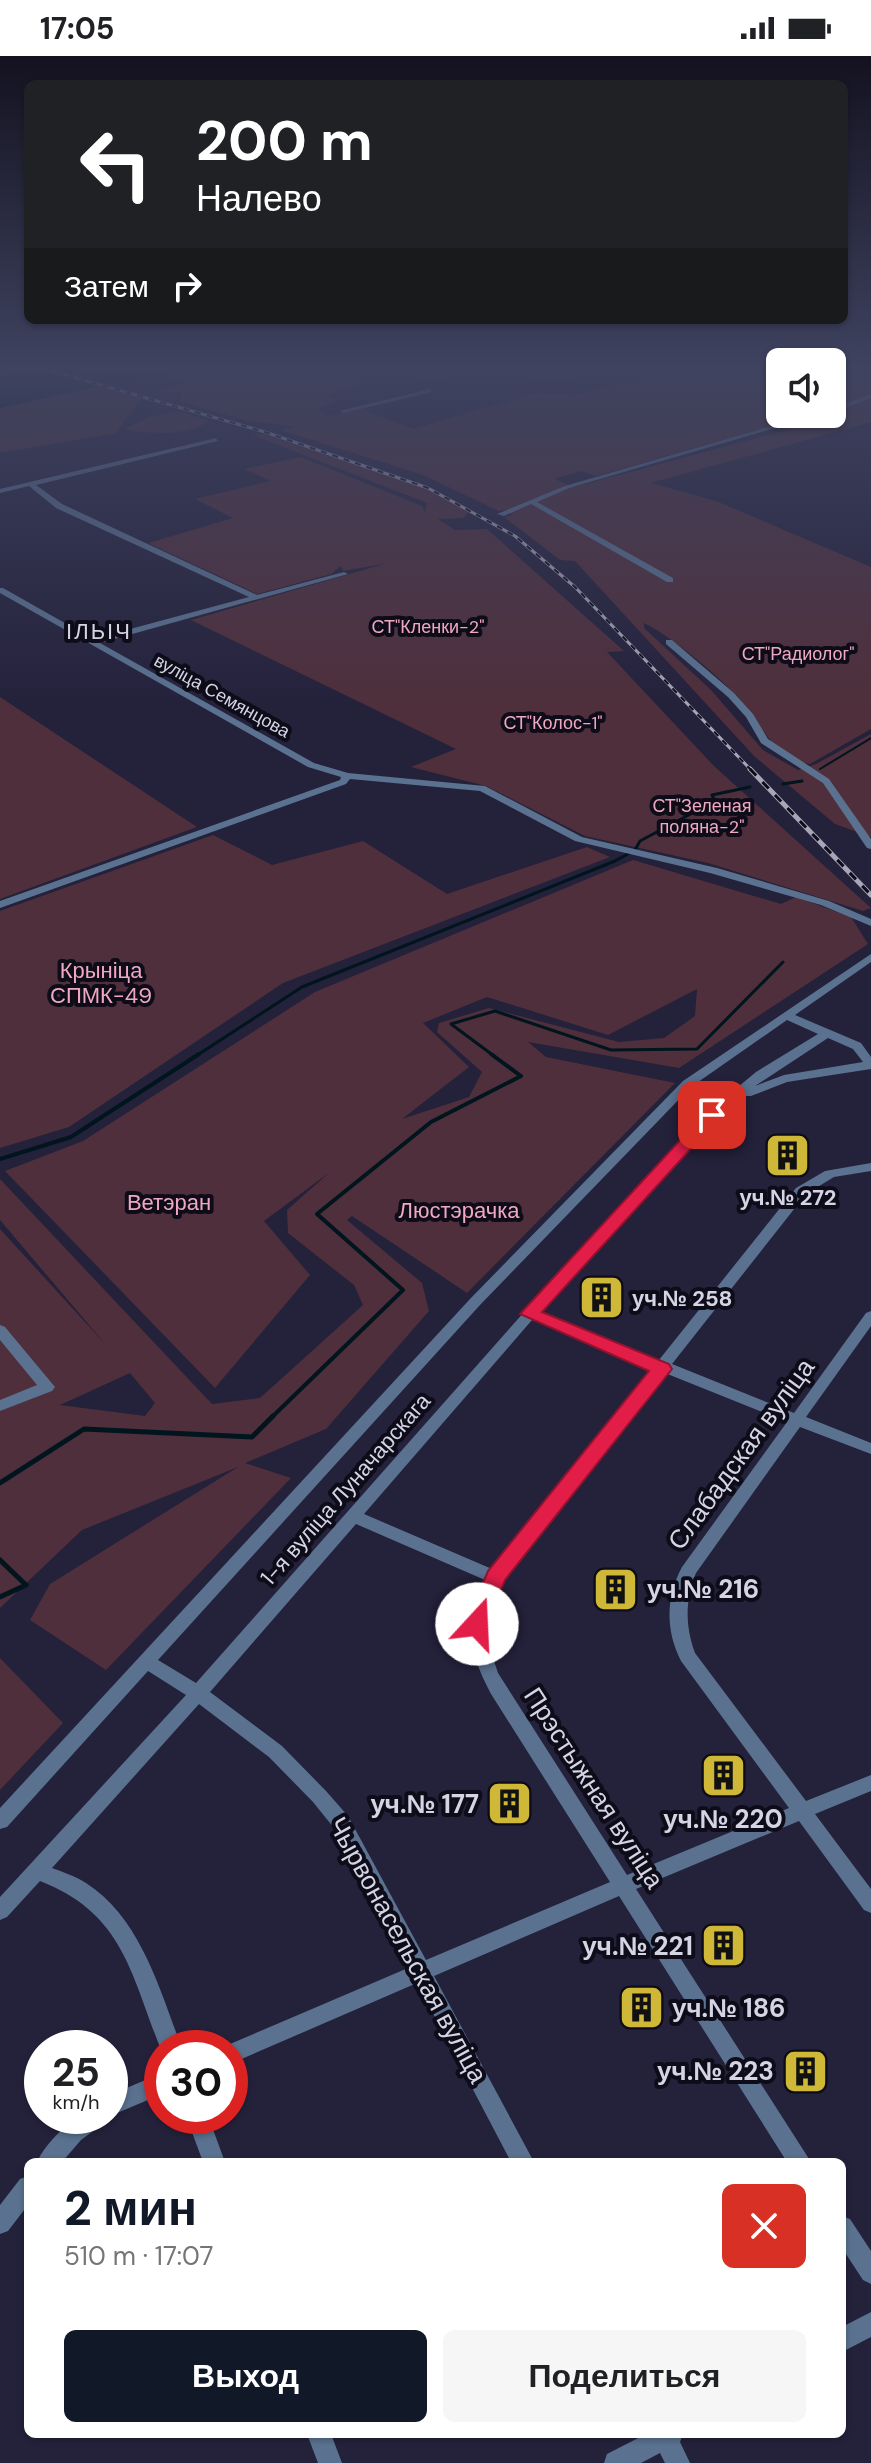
<!DOCTYPE html>
<html lang="ru">
<meta charset="utf-8">
<style>
:root{--surface:#fff;--page:#f6f6f6;--text:#202124;--muted:#757577;--accent:#111827}
body{margin:0;font-family:"DM Sans",sans-serif;background:var(--page);color:var(--text);height:100vh;display:flex;flex-direction:column;font-size:30px;white-space:nowrap}
*{box-sizing:border-box;margin:0}
p{font-size:26px;color:var(--muted)}
.icon{flex:none;width:44px;height:44px;fill:none;stroke:currentColor;stroke-width:2;stroke-linecap:round;stroke-linejoin:round}
.map{position:relative;flex:1;overflow:hidden}
.panel{position:absolute;left:24px;top:2102px;width:822px;height:280px;display:flex;flex-direction:column;background:var(--surface);border-radius:12px;box-shadow:0 2px 6px #0004}
.panel>*{flex:none}
.banner{position:absolute;left:24px;top:24px;width:824px;height:244px;border-radius:12px;box-shadow:0 2px 6px #0004;background:#202124;color:#fff;overflow:hidden}
.controls{position:absolute;left:766px;top:292px;display:grid;gap:16px}
.controls a{display:grid;place-items:center;width:80px;height:80px;border-radius:12px;background:var(--surface);box-shadow:0 2px 6px #0004;font-size:40px}
.speed{position:absolute;left:24px;top:1974px;display:flex;gap:16px;font-size:40px;font-weight:700;text-align:center}
.speed>*{display:grid;place-content:center;width:104px;height:104px;border-radius:50%;background:var(--surface);box-shadow:0 2px 6px #0004;line-height:1}
.speed small{font-size:20px;font-weight:400}
.speed .limit{border:12px solid #d22;background:#fff;color:#111}
.pin{position:absolute;display:grid;place-items:center;width:68px;height:68px;color:#fff;margin:-34px;border-radius:16px;box-shadow:0 4px 12px #0006}
.me{position:absolute;width:88px;margin:-44px;rotate:20deg;stroke-linejoin:round;filter:drop-shadow(0 0 6px #0008)}
.turn{display:flex;align-items:center;gap:28px;height:168px;padding:0 40px;font-size:36px}
.turn .icon{width:104px;height:104px;stroke-width:2.5}
.turn b{display:block;font-size:56px;line-height:68px}
.then{display:flex;align-items:center;height:76px;padding:0 40px;background:#0003;gap:16px;font-size:30px}
.round{display:grid;place-items:center;flex:none;width:84px;height:84px;border-radius:12px;background:var(--page)}
.headline{display:flex;align-items:center;justify-content:space-between;height:136px;padding:0 40px}
h1{font-size:48px;font-weight:800;line-height:60px;color:var(--accent)}
.primary-button{display:flex;gap:16px;margin-top:auto;padding:16px 40px}
.primary-button a{flex:1;height:92px;border-radius:12px;background:var(--accent);color:#fff;font-size:32px;font-weight:800;line-height:92px;text-align:center}
.primary-button a+a{background:var(--page);color:var(--text)}
.status{display:flex;justify-content:space-between;align-items:center;height:56px;padding:0 40px;background:var(--surface);direction:ltr}
.status svg{height:22px;fill:currentColor}
.map>svg:first-child{display:block}
.green{fill:#4f2f3b;fill-rule:evenodd}
.water{fill:#00151d}
.lines{fill:none;stroke-linecap:round;stroke-linejoin:round}
.stream-far3{stroke:#00151d;stroke-width:2}
.stream-far2{stroke:#00151d;stroke-width:3}
.stream-far1{stroke:#00151d;stroke-width:4}
.stream{stroke:#00151d;stroke-width:5}
.minor{fill:#5a7290;fill-rule:evenodd}
.rail-far1-casing{stroke:#a7a6b9;stroke-width:3}
.rail-casing{stroke:#a7a6b9;stroke-width:5}
.rail-far1{stroke:#0d0c18;stroke-width:2;stroke-dasharray:6;stroke-linecap:butt}
.rail{stroke:#0d0c18;stroke-width:3;stroke-dasharray:9;stroke-linecap:butt}
.route{fill:#e11d48;stroke:#92132f;stroke-width:2}
.labels{text-anchor:middle;stroke-width:8;stroke-linejoin:round;paint-order:stroke}
.far-park-label{font-size:18px;fill:#f0a8c2;stroke:#0d0c18}
.far-street-label{font-size:18px;fill:#d4d4e5;stroke:#0d0c18}
.far-quarter-label{font-size:22px;letter-spacing:2px;fill:#d4d4e5;stroke:#0d0c18}
.park-label{font-size:22px;fill:#f0a8c2;stroke:#0d0c18}
.poi-label{font-size:22px;font-weight:bold;fill:#d4d4e5;stroke:#0d0c18}
.street-label{font-size:22px;fill:#d4d4e5;stroke:#0d0c18}
.near-street-label{font-size:26px;fill:#d4d4e5;stroke:#0d0c18}
.near-poi-label{font-size:26px;font-weight:bold;fill:#d4d4e5;stroke:#0d0c18;text-anchor:end}
</style>
<div class="status"><b>17:05</b><svg viewBox="0 0 49 12"><path d="M0 12V9h3v3zM5 12V6h3v6zM10 12V3h3v9zM15 12V0h3v12zM26 1h20v11H26zM47 4h2v5h-2z"/></svg></div>
<div class="map">
<svg width="871" height="2407" viewBox="0 0 871 2407">
<rect width="100%" height="100%" fill="#24213b"/>
<path class="green" d="M214,313H311L369,324L328,339L338,344L317,353L328,360L361,353L413,373L536,337L574,339L678,313H780V358H814L596,420L581,415L554,423L574,431L795,372L871,342V366L651,427L719,446L871,511V673L810,708C773,703 760,665 738,641C716,618 671,580 644,567V572L711,634L763,694L798,714L816,708L871,678V781L835,768L754,700L575,505L560,504L504,461L512,459L508,454L499,455L423,419L281,374L294,371L245,364L179,345L183,336H157L184,327L166,323Z
M363,313H479C438,327 406,320 363,313Z
M521,313H606L568,322L504,319Z
M832,313H871V338L832,353Z
M99,330L141,342L116,377L0,397V352Z
M180,355L209,365C187,380 150,379 125,373L149,361Z
M263,378L420,430L470,455L464,462L438,463L455,474L487,473L624,595L607,596L714,710L871,852L863,855L708,807L585,780L486,730L411,711L456,693L191,564L384,508L343,515L341,510L331,518L257,538L148,487L233,462L195,443L271,425L244,413L301,401L422,450L425,456L427,447L253,379Z
M0,641L197,771L0,843Z
M213,779L272,809L363,785L447,838L587,791L610,801L283,927L69,1071L0,1092V855Z
M633,804L781,848L796,841L851,861L868,888L679,1012L528,986L546,1001L675,1027L467,1237L352,1160L347,1164L422,1227L429,1255L326,1373L245,1407L291,1422L106,1614L30,1564L50,1528L238,1411L82,1474L0,1552V1173L106,1289L0,1164V1123L212,1348L260,1342L363,1249L354,1229L288,1177L287,1154L330,1116L264,1165L310,1219L215,1332L5,1115L83,1085L315,936ZM697,933L695,960L664,982L619,986L489,952L439,967L437,976L482,1016L469,1041L402,1063L469,1011L423,967L487,941L608,979ZM130,1317L155,1347L145,1360L60,1349Z
M0,1602L63,1667L0,1734Z"/>
<path class="water" d="M34,313H208L126,324L0,352V319Z"/>
<g class="lines">
<path class="stream-far3" d="M820,713L871,682"/>
<path class="stream-far2" d="M783,728L802,725
M196,1000L302,931L615,805L635,794L640,785L715,745L712,739L750,731
M494,1000L451,968L495,955L611,994L697,993L783,906"/>
<path class="stream-far1" d="M0,1103L71,1081L199,998
M271,1362L403,1234L317,1158L431,1066L521,1020L491,998"/>
<path class="stream" d="M0,1427L84,1373L252,1381L273,1360
M0,1504L26,1529L0,1541"/>
<path class="minor" d="M430,333L432,336L343,357L340,355Z
M871,338V342L832,357V353Z
M813,358H823L569,432L537,446L673,522V526H667L531,448L504,460L497,458L565,430Z
M216,382L218,385L36,429L62,448L257,539L344,516L348,518L100,587L314,707L348,717L485,730L582,781L717,812L829,845L871,863V870L821,849L710,817L575,785L480,735L350,723L346,728L0,852V845L340,724L341,721L308,711L0,537V532H3L93,583L249,541L56,452L29,430L0,437V433Z
M666,584H672L734,637L753,658L768,683L829,723L871,783V793L867,792L823,727L761,687L746,661L728,641L666,588Z
M871,898V906L795,959L861,987L871,1001V1013L787,1026L751,1040H743L716,1062L539,1256L659,1304L796,1132L825,1115L871,1107V1115L834,1121L806,1138L672,1308L794,1357L866,1257L871,1255V1270L806,1361L871,1387V1398L800,1371L696,1517C685,1545 685,1569 695,1597L806,1745L871,1719V1735L815,1758L871,1833V1857L864,1854L799,1765L636,1833L811,2106H787L619,1840L434,1920L534,2106H511L417,1927L230,2008V1992L223,1991L408,1912L334,1772L313,1746L269,1701L199,1648L52,1812C63,1816 75,1820 86,1827C141,1862 160,1935 182,1992H162V1996C131,1920 125,1858 40,1825L7,1861L0,1864V1841L186,1639L148,1615L7,1771L0,1773V1752L470,1243L683,1025ZM787,964L818,978L756,1016L708,1056L525,1255L196,1627L158,1604L480,1249L691,1031ZM828,982L853,993L863,1006L784,1019L755,1030ZM532,1264L652,1312L492,1513L364,1458ZM665,1317L787,1366L682,1511C666,1541 665,1574 681,1605L789,1752L627,1819L498,1617L489,1590L487,1577L491,1551L502,1524ZM356,1468L485,1524C464,1569 468,1594 491,1638L610,1826L426,1904L348,1760L326,1735L282,1690L210,1636Z
M0,1269L5,1271L55,1331L52,1335L0,1355V1344L37,1329L0,1284Z
M162,2017V2038L110,2060H109L110,2039Z
M78,2060H107L104,2067L81,2084L62,2106H37C45,2088 63,2072 78,2060Z
M186,2060H208L225,2106H203Z
M28,2120V2149L8,2175L0,2178V2149L20,2123Z
M842,2160L850,2163L871,2195V2228L863,2224L842,2192Z
M871,2256V2281L842,2296V2271Z
M307,2378H331L342,2407H318Z
M646,2378H683L680,2386L690,2407H665L660,2397L641,2407H604L607,2398Z"/>
<defs>
<path id="rail-far1" d="M45,313L265,376L428,432L515,480L575,531L752,715"/>
<path id="rail" d="M750,713L871,839"/>
</defs>
<use href="#rail-far1" class="rail-far1-casing"/>
<use href="#rail" class="rail-casing"/>
<use href="#rail-far1" class="rail-far1"/>
<use href="#rail" class="rail"/>
</g>
<linearGradient id="sky" x2="0" y2="1"><stop stop-color="#141220"/><stop offset="0.48" stop-color="#3f4360"/><stop offset="1" stop-color="#3f4360" stop-opacity="0"/></linearGradient>
<rect width="871" height="650" fill="url(#sky)"/>
<path class="route" d="M712,1054L720,1059L718,1063L542,1256L669,1308L672,1313L505,1524L485,1574H469L466,1568L488,1515L649,1315L520,1258L706,1056Z"/>
<defs>
<symbol id="building-square" viewBox="-11 -11 22 22"><rect x="-9" y="-9" width="18" height="18" rx="4" fill="#cfb837" stroke="#0d0c18"/><path d="M-4-6H4V6H1V3H-1V6H-4ZM-2.5-4.3h1.7v1.8h-1.7ZM.8-4.3h1.7v1.8H.8ZM-2.5-1h1.7V.8h-1.7ZM.8-1h1.7V.8H.8Z" fill="#111"/></symbol>
</defs>
<g fill-rule="evenodd">
<use href="#building-square" x="762" y="1074" width="51" height="51"/>
<use href="#building-square" x="576" y="1216" width="51" height="51"/>
<use href="#building-square" x="590" y="1508" width="51" height="51"/>
<use href="#building-square" x="698" y="1694" width="51" height="51"/>
<use href="#building-square" x="484" y="1722" width="51" height="51"/>
<use href="#building-square" x="698" y="1864" width="51" height="51"/>
<use href="#building-square" x="616" y="1926" width="51" height="51"/>
<use href="#building-square" x="780" y="1990" width="51" height="51"/>
</g>
<g class="labels">
<g class="far-park-label">
<text x="428" y="577">СТ"Кленки-2"</text>
<text x="798" y="604">СТ"Радиолог"</text>
<text x="553" y="673">СТ"Колос-1"</text>
<text x="702" y="756">СТ"Зеленая<tspan x="702" dy="21">поляна-2"</tspan></text>
</g>
<g class="far-street-label">
<text transform="translate(222 640) rotate(29)" y="6">вуліца Семянцова</text>
</g>
<g class="far-quarter-label">
<text x="99" y="583">ІЛЬІЧ</text>
</g>
<g class="park-label">
<text x="101" y="922">Крыніца<tspan x="101" dy="25">СПМК-49</tspan></text>
<text x="169" y="1154">Ветэран</text>
<text x="459" y="1162">Люстэрачка</text>
</g>
<g class="poi-label">
<text x="788" y="1149">уч.№ 272</text>
<text x="632" y="1250" text-anchor="start">уч.№ 258</text>
</g>
<g class="street-label">
<text transform="translate(345 1433) rotate(-49)" y="8">1-я вуліца Луначарскага</text>
</g>
<g class="near-street-label">
<text transform="translate(741 1398) rotate(-54)" y="9">Слабадская вуліца</text>
<text transform="translate(594 1732) rotate(57)" y="9">Прэстыжная вуліца</text>
<text transform="translate(408 1894) rotate(61)" y="9">Чырвонасельская вуліца</text>
</g>
<g class="near-poi-label">
<text x="647" y="1542" text-anchor="start">уч.№ 216</text>
<text x="479" y="1757">уч.№ 177</text>
<text x="723" y="1772" text-anchor="middle">уч.№ 220</text>
<text x="693" y="1899">уч.№ 221</text>
<text x="672" y="1961" text-anchor="start">уч.№ 186</text>
<text x="774" y="2024">уч.№ 223</text>
</g>
</g>
</svg>
<div class="controls">
<a><svg class="icon" aria-label="sound" viewBox="0 0 24 24"><path d="M4 9h4l5-4v14l-5-4H4zM17 9q2 3 0 6"/></svg></a>
</div>
<div class="speed"><div>25<small>km/h</small></div><div class="limit">30</div></div>
<div class="pin" style="left:712px;top:1059px;background:#d93025"><svg class="icon" aria-label="arrive" viewBox="0 0 24 24"><path d="M6 21V4h12l-3 4 3 4H6"/></svg></div>
<svg class="me" style="left:477px;top:1568px" viewBox="-20 -20 40 40"><circle r="19" fill="#fff"/><path d="M0-13L10 11 0 6-10 11z" fill="#e11d48"/></svg>
<div class="banner">
<div class="turn"><svg class="icon" aria-label="left" viewBox="0 0 24 24"><path d="M17 20v-9H6M10 6l-5 5 5 5"/></svg><div><b>200 m</b>Налево</div></div>
<div class="then">Затем<svg class="icon" aria-label="right" viewBox="0 0 24 24"><path d="M7 20v-9h11M14 6l5 5-5 5"/></svg></div>
</div>
<section class="panel">
<div class="headline"><div><h1>2 мин</h1><p>510 m · 17:07</p></div><a class="round" style="background:#d93025;color:#fff"><svg class="icon" aria-label="close" viewBox="0 0 24 24"><path d="M6 6l12 12M18 6L6 18"/></svg></a></div>
<div class="primary-button"><a>Выход</a><a>Поделиться</a></div>
</section>
</div>
